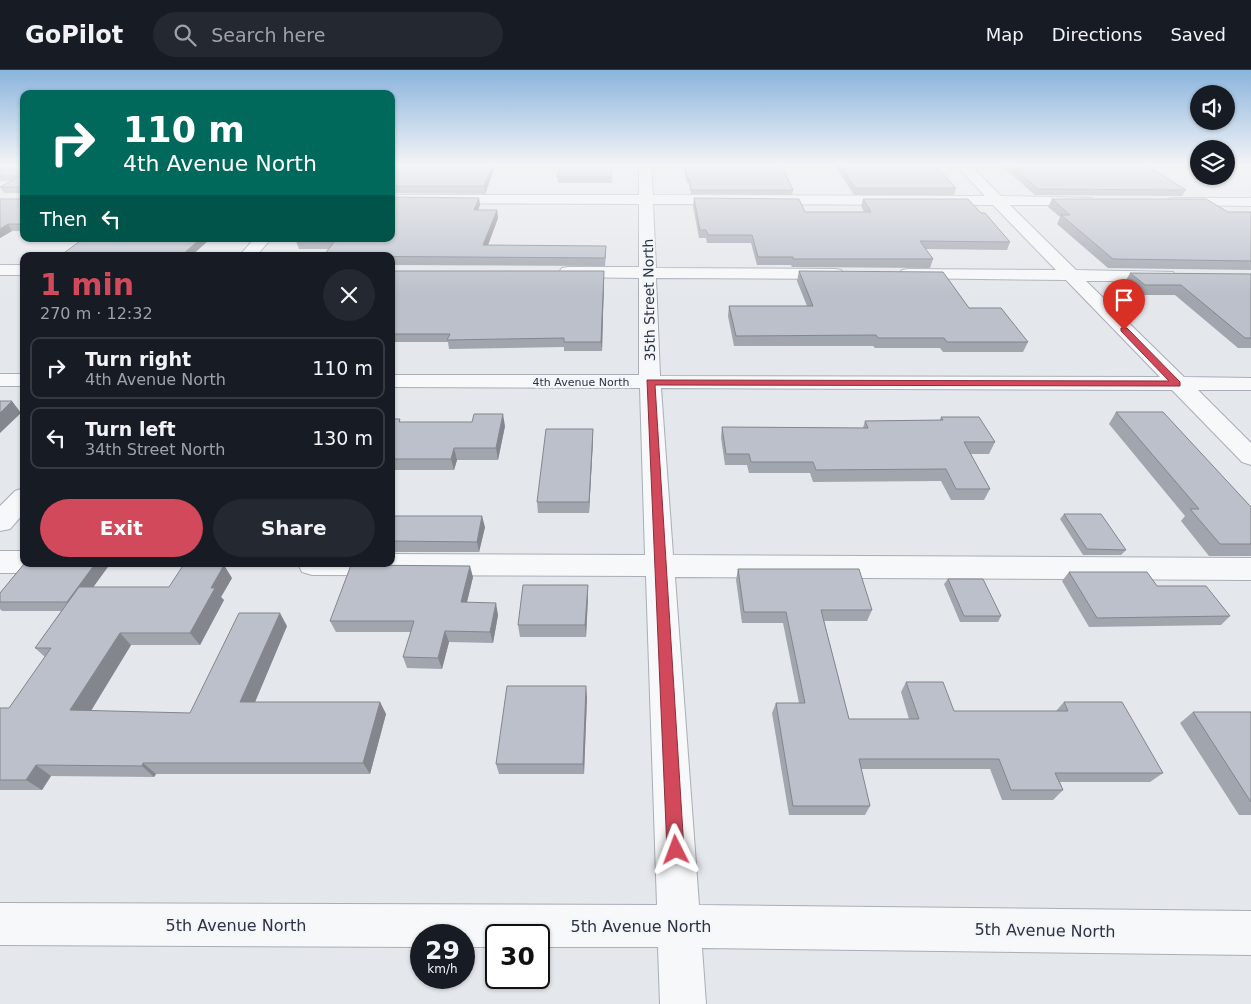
<!DOCTYPE html>
<meta charset="utf-8">
<style>
:root{--surface:#171b24;--page:#242831;--text:#f1f3f6;--muted:#9ea1a6;--line:#363941;--accent:#d1495b}
body{margin:0;font-family:"DejaVu Sans",sans-serif;background:var(--page);color:var(--text);height:100vh;display:flex;flex-direction:column;font-size:19px;white-space:nowrap}
*{box-sizing:border-box;margin:0}
p{font-size:16px;color:var(--muted)}
.icon{flex:none;width:28px;height:28px;fill:none;stroke:currentColor;stroke-width:2;stroke-linecap:round;stroke-linejoin:round}
.map{position:relative;flex:1;overflow:hidden}
.details{position:absolute;left:20px;top:182px;width:375px;height:315px;display:flex;flex-direction:column;background:var(--surface);border-radius:10px;box-shadow:0 1px 4px #0004}
.details>*{flex:none}
.banner{position:absolute;left:20px;top:20px;width:375px;height:152px;border-radius:10px;box-shadow:0 1px 4px #0004;background:#00695c;color:#fff;overflow:hidden}
.controls{position:absolute;left:1190px;top:15px;display:grid;gap:10px}
.controls a{display:grid;place-items:center;width:45px;height:45px;border-radius:50%;background:var(--surface);box-shadow:0 1px 4px #0004;font-size:25px}
.speed{position:absolute;left:410px;top:854px;display:flex;gap:10px;font-size:25px;font-weight:700;text-align:center}
.speed>*{display:grid;place-content:center;width:65px;height:65px;border-radius:50%;background:var(--surface);box-shadow:0 1px 4px #0004;line-height:1}
.speed small{font-size:12px;font-weight:400}
.speed .limit{border:2px solid #111;border-radius:8px;background:#fff;color:#111}
.pin{position:absolute;display:grid;place-items:center;width:42px;height:42px;color:#fff;margin:-51px -21px;border-radius:50% 50% 50% 0;rotate:-45deg;box-shadow:0 0 5px #0007}
.pin .icon{rotate:45deg}
.me{position:absolute;width:55px;margin:-28px;rotate:357deg;stroke-linejoin:round;filter:drop-shadow(0 0 4px #0008)}
.turn{display:flex;align-items:center;gap:18px;height:105px;padding:0 20px;font-size:22px}
.turn .icon{width:65px;height:65px;stroke-width:2.5}
.turn b{display:block;font-size:35px;line-height:42px}
.then{display:flex;align-items:center;height:48px;padding:0 20px;background:#0003;gap:10px;font-size:19px}
.round{display:grid;place-items:center;flex:none;width:52px;height:52px;border-radius:26px;background:var(--page)}
.summary{display:flex;align-items:center;justify-content:space-between;height:85px;padding:0 20px}
h1{font-size:30px;font-weight:600;line-height:38px;color:var(--accent)}
.primary-button{display:flex;gap:10px;margin-top:auto;padding:10px 20px}
.primary-button a{flex:1;height:58px;border-radius:30px;background:var(--accent);color:#fff;font-size:20px;font-weight:600;line-height:58px;text-align:center}
.primary-button a+a{background:var(--page);color:var(--text)}
ul{padding:0;list-style:none}
li{display:flex;align-items:center;gap:15px;height:62px;margin:0 10px 8px;padding:0 10px;border:2px solid var(--line);border-radius:10px}
li div{flex:1}
li b{display:block;font-size:19px}
li em{font-style:normal}
header{display:flex;align-items:center;gap:30px;box-sizing:border-box;height:70px;padding:0 25px;background:var(--surface);border-bottom:1px solid var(--line)}
header strong{font-size:24px}
nav{display:flex;gap:28px;margin-inline-start:auto;font-size:18px}
.search{width:350px;height:45px;background:var(--page);display:flex;align-items:center;gap:12px;box-sizing:border-box;padding:0 18px;border-radius:28px;color:var(--muted);font-size:19px}
.map>svg:first-child{display:block}
.lines{fill:none;stroke-linecap:round;stroke-linejoin:round}
.minor-casing{stroke:#a9aeb7;stroke-width:2}
.minor{fill:#f7f8fa;fill-rule:evenodd}
.wall{fill:#a1a5ae}
.shaded-wall{fill:#83868d}
.building{fill:#bbc0ca;stroke:#83868d}
.route{fill:#d1495b;stroke:#882f3b}
.labels{text-anchor:middle;stroke-width:4.5;stroke-linejoin:round;paint-order:stroke}
.far-street-label{font-size:11px;fill:#2b3445;stroke:#f4f6f9}
.street-label{font-size:14px;fill:#2b3445;stroke:#f4f6f9}
.near-street-label{font-size:16px;fill:#2b3445;stroke:#f4f6f9}
</style>
<header>
<strong>GoPilot</strong>
<div class="search"><svg class="icon" aria-label="search" viewBox="0 0 24 24"><circle cx="10" cy="10" r="6"/><path d="M15 15l6 6"/></svg>Search here</div>
<nav><a>Map</a><a>Directions</a><a>Saved</a></nav>
</header>
<div class="map">
<svg width="1251" height="934" viewBox="0 0 1251 934">
<rect width="100%" height="100%" fill="#e4e7ec"/>
<g class="lines">
<defs>
<path id="minor" d="M639,94H651L653,125L985,126L955,94H969L1001,126L1092,128L1094,131L1092,134L1087,135H1010L1076,200L1173,202L1176,206L1173,210L1167,211H1086L1184,307L1251,308V320H1198L1251,373V395L1242,392L1172,320L661,318L673,485L1251,488V510L675,507L699,835L1251,841V885L702,878L706,934H660L658,877H539V865H496V877H464V865H421V877L0,875V833L657,835L646,506L312,505L302,502L298,494H391V484L645,485L640,318L391,317V305H639V208L568,207L562,206L559,202L562,198L568,197H639V134L391,133V125H639ZM653,134L993,135L1056,200L908,199L902,200L899,204L902,208L1066,210L1160,307L660,306L656,208L835,209L841,208L844,204L841,200L835,199L656,198Z
M1173,128H1251V136L1168,135L1166,132L1168,129Z
M254,169H271L256,186H239Z
M0,195H24V205H0Z
M0,304H24V316H0Z
M24,418V443L10,459L0,461V436L15,421Z
M0,481H24V494H37L34,500L24,503H0Z"/>
</defs>
<use href="#minor" class="minor-casing"/>
<use href="#minor" class="minor"/>
</g>
<path class="wall" d="M24,94V161H12L0,168V129H20L22,123H4L0,117L11,111H0V100Z
M391,94H496L485,124L391,123Z
M612,94V113H558L557,107Z
M683,94H781L793,120L792,125L691,124L689,113H687Z
M834,94H934L956,118L954,125H854Z
M1000,94H1199V96L1146,95L1186,120L1182,126L1035,125Z
M479,128L480,135L478,140H497L498,148L488,175L606,184L605,196L391,195V186L329,179H299L296,171Z
M694,128L805,142H864L861,136L863,129L981,143L1010,172L1007,180L925,179L933,189L930,198L792,197L791,195H757L751,173H707L706,168H699L693,136Z
M1052,129L1228,142H1251V200L1108,198L1057,154L1060,147L1048,137Z
M83,169H210L191,186H62L61,185Z
M391,201H604L602,281H564V277L449,279L448,272H391Z
M799,201L969,238L1028,272L1023,282H943L940,278H875L873,276H734L728,246L729,236H807L797,211Z
M1130,203L1251,204V278H1238L1175,225H1139L1125,212Z
M1116,342L1251,437V486H1209L1181,451L1185,446L1109,354Z
M941,347L995,372L989,384H970L990,419L984,430H951L941,411L813,412L810,403H749L747,395H725L721,368L722,357L863,358L865,351L940,350Z
M391,349L401,352L505,356L498,390H457L454,400H391Z
M593,370L589,443H538L537,432Z
M1064,444L1126,480L1121,485H1083L1060,449Z
M391,446L485,457L479,482H391Z
M24,494H110L93,517H169L232,508L221,527L224,530L200,575H131L91,641L190,643L287,556L255,632H380L386,644L370,704H156L154,707L51,706L42,720H0V638H9L45,587L35,578L61,541H2L0,539V523Z
M738,499L872,540L867,551H824L849,649H909L901,622L906,612L954,641H1056L1064,632L1163,703L1150,712H1060L1063,720L1053,730H1002L990,699H861L870,736L865,745H789L772,643L776,633H799L783,553H742L736,510Z
M1069,502L1157,516L1230,546L1221,555L1089,557L1062,511Z
M473,507L467,532L498,545L493,573L449,572L442,599L407,598L403,587L411,562H336L330,551Z
M948,509L1001,546L998,552H960L944,514Z
M588,527L586,567H520L518,555Z
M587,627L584,704H499L496,694Z
M1193,642H1251V745H1239L1180,653Z"/>
<path class="shaded-wall" d="M493,94H496L485,124L484,116Z
M479,128L480,135L475,148L474,140Z
M497,140L498,148L485,183L483,175Z
M8,154L12,161L0,168V159Z
M200,169H210L191,186H181Z
M604,201V210L602,281L601,272Z
M12,331L21,343L0,363V343Z
M503,344L505,356L498,390L496,378Z
M593,359V370L589,443V432Z
M454,378L457,390L454,400L451,389Z
M482,446L485,457L479,482L477,472Z
M95,494H110L76,541L67,532Z
M224,495L232,508L221,527L224,530L200,575L190,563L211,518Z
M470,496L473,507L464,544L461,532Z
M588,515V527L586,567L585,555Z
M496,533L498,545L493,573L490,562Z
M280,543L287,556L250,644L240,632Z
M445,561L449,572L442,599L438,588Z
M120,563L131,575L84,652L70,640Z
M586,616L587,627L584,704L583,694Z
M380,632L386,644L370,704L363,693Z
M143,693L156,704L154,707L142,696Z
M36,695L51,706L42,720L26,710Z"/>
<path class="building" d="M10,94H24V154H8L0,159V129H20L22,119L21,117H0L21,106H0V100Z
M391,94H493L484,116H391Z
M560,94H612L611,107H557Z
M684,94H781L793,120H691L689,108H687Z
M840,94H934L956,118H855Z
M1009,94H1144L1186,120L1038,119Z
M391,127L479,128L474,140H497L483,175L606,176L605,188L323,186L335,171H296L297,169H391Z
M694,128L799,129L805,142H871L863,129H968L981,143H985L1010,172L920,171L933,189H793V187H758L752,165H708L706,160H700Z
M1052,129H1206L1228,142H1251V191L1113,189L1061,145H1070Z
M83,169H200L181,186H125H126H116L117,185H61Z
M391,201H604L601,272H564V268L447,270L450,264H391Z
M799,201L943,202L969,238H1001L1028,272H947L944,268H878L876,265L736,266L729,236H813Z
M1130,203L1251,204V268H1245L1181,215H1145Z
M0,331H12L0,343Z
M1116,342H1163L1251,437V474H1220L1190,439H1199Z
M474,344H503L496,378H454L451,389H391V349H400L399,352H472Z
M941,347H979L995,372H964L990,419H956L946,399L816,400L813,392H751L749,384H726L722,357L868,358L865,351L943,350Z
M546,359H593L589,432H537Z
M1064,444H1101L1126,480L1087,479Z
M391,446H482L477,472L391,471Z
M24,494H95L67,532H0V523Z
M184,494L224,495L211,518H215L190,563H120L70,640L190,643L239,543H280L240,632H380L363,693H143L142,696L36,695L26,710H0V638H9L51,578H35L79,517H169Z
M351,495L470,496L461,532L496,533L490,562L445,561L438,588L403,587L414,551H330Z
M738,499H859L872,540H821L849,649H919L906,612H943L954,641H1068L1064,632H1122L1163,703H1055L1063,720H1011L999,689H859L870,736H793L776,633H805L786,542H744Z
M1069,502H1147L1157,516H1206L1230,546L1097,548Z
M948,509H983L1001,546H964Z
M523,515H588L585,555H518Z
M507,616H586L583,694H496Z
M1193,642H1251V732Z"/>
<linearGradient id="sky" x2="0" y2="1"><stop stop-color="#8bb4dd"/><stop offset="0.42" stop-color="#f3f4f6"/><stop offset="1" stop-color="#f3f4f6" stop-opacity="0"/></linearGradient>
<rect width="1251" height="225" fill="url(#sky)"/>
<path class="route" d="M1121,258H1127L1180,312V316L655,315L684,780L681,786L676,788L670,786L667,780L647,310L1169,311L1121,261Z"/>
<g class="labels">
<g class="far-street-label">
<text x="581" y="316">4th Avenue North</text>
</g>
<g class="street-label">
<text transform="translate(649 230) rotate(-91)" y="5">35th Street North</text>
</g>
<g class="near-street-label">
<text x="236" y="861">5th Avenue North</text>
<text x="641" y="862">5th Avenue North</text>
<text transform="translate(1045 860) rotate(1)" y="6">5th Avenue North</text>
</g>
</g>
</svg>
<div class="controls">
<a><svg class="icon" aria-label="sound" viewBox="0 0 24 24"><path d="M4 9h4l5-4v14l-5-4H4zM17 9q2 3 0 6"/></svg></a>
<a><svg class="icon" aria-label="layers" viewBox="0 0 24 24"><path d="M12 4l9 5-9 5-9-5zM3 14l9 5 9-5"/></svg></a>
</div>
<div class="speed"><div>29<small>km/h</small></div><div class="limit">30</div></div>
<div class="pin" style="left:1124px;top:260px;background:#d93025"><svg class="icon" aria-label="arrive" viewBox="0 0 24 24"><path d="M6 21V4h12l-3 4 3 4H6"/></svg></div>
<svg class="me" style="left:676px;top:780px" viewBox="-20 -20 40 40"><path d="M0-17L14 15 0 8-14 15z" fill="#d1495b" stroke="#fff" stroke-width="4"/></svg>
<div class="banner">
<div class="turn"><svg class="icon" aria-label="right" viewBox="0 0 24 24"><path d="M7 20v-9h11M14 6l5 5-5 5"/></svg><div><b>110 m</b>4th Avenue North</div></div>
<div class="then">Then<svg class="icon" aria-label="left" viewBox="0 0 24 24"><path d="M17 20v-9H6M10 6l-5 5 5 5"/></svg></div>
</div>
<section class="details">
<div class="summary"><div><h1>1 min</h1><p>270 m · 12:32</p></div><a class="round"><svg class="icon" aria-label="close" viewBox="0 0 24 24"><path d="M6 6l12 12M18 6L6 18"/></svg></a></div>
<ul>
<li><svg class="icon" aria-label="right" viewBox="0 0 24 24"><path d="M7 20v-9h11M14 6l5 5-5 5"/></svg><div><b>Turn right</b><p>4th Avenue North</p></div><em>110 m</em></li>
<li><svg class="icon" aria-label="left" viewBox="0 0 24 24"><path d="M17 20v-9H6M10 6l-5 5 5 5"/></svg><div><b>Turn left</b><p>34th Street North</p></div><em>130 m</em></li>
</ul>
<div class="primary-button"><a>Exit</a><a>Share</a></div>
</section>
</div>
